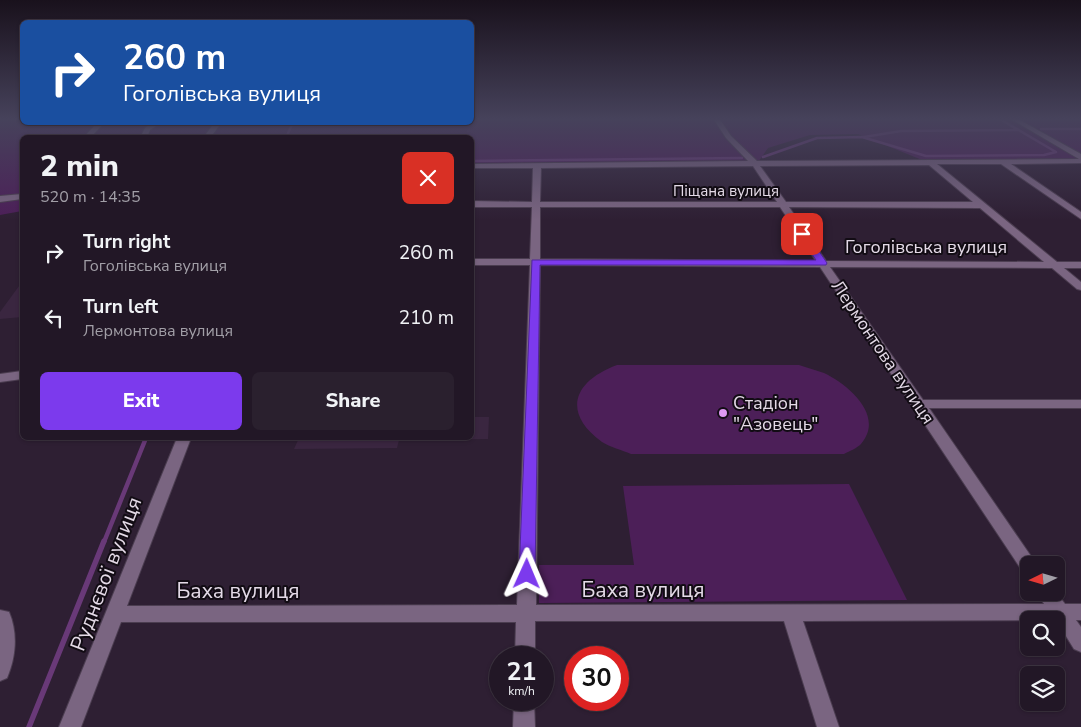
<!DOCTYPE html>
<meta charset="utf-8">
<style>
:root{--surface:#221726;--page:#2a202e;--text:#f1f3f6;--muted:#a29fa7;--line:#3f3643;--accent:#7c3aed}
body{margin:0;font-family:"Nunito Sans",sans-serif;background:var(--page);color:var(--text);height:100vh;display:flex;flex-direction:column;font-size:19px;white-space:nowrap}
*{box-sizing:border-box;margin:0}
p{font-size:16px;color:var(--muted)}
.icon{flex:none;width:28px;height:28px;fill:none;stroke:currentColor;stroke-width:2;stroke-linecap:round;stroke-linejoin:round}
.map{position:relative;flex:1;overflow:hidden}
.panel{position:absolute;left:20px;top:135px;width:454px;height:305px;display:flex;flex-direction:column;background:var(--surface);border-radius:8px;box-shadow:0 1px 4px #0004,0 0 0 1px var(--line)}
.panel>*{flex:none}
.banner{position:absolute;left:20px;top:20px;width:454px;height:105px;border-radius:8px;box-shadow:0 1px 4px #0004,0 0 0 1px var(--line);background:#1a4fa0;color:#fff;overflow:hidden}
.needle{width:32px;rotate:265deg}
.controls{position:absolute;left:1020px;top:556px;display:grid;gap:10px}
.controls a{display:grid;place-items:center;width:45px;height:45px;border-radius:8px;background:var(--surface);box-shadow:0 1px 4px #0004,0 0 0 1px var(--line);font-size:25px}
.speed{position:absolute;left:489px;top:646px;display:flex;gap:10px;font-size:25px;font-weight:700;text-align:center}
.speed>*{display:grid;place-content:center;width:65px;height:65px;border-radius:50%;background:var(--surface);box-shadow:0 1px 4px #0004,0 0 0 1px var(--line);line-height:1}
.speed small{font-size:12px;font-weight:400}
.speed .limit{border:8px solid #d22;background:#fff;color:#111}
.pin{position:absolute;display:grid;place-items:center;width:42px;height:42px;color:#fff;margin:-21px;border-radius:10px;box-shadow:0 2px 8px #0006}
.me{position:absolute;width:55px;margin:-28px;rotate:1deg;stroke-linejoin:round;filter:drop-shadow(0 0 4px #0008)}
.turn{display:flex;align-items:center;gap:18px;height:105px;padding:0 20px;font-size:22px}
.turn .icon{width:65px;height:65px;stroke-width:2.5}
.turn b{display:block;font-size:35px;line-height:42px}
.round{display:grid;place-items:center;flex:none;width:52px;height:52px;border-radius:8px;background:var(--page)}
.headline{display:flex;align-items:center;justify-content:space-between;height:85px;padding:0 20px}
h1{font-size:30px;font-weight:800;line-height:38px}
.action{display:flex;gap:10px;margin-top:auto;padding:10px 20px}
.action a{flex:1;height:58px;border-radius:8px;background:var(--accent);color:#fff;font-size:20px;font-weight:800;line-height:58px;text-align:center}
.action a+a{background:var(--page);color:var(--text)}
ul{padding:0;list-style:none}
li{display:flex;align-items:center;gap:15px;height:65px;padding:0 20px}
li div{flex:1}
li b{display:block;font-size:19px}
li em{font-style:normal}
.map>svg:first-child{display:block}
.built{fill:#3a2640}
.green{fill:#4c1f58}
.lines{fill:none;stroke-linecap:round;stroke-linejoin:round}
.stream-far2{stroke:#693978;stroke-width:2.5}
.stream-far1{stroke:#693978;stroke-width:4.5}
.stream{stroke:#693978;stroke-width:5.5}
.minor-casing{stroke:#4b3d50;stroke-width:2}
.minor{fill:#7a6581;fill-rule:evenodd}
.route{fill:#7c3aed;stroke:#51269a}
.poi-dot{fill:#de98f3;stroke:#120c14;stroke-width:2}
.labels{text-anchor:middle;stroke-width:4;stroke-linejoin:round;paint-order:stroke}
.far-street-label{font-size:15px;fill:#e4dae7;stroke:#120c14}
.street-label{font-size:18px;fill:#e4dae7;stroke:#120c14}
.poi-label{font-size:18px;fill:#e4dae7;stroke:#120c14;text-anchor:start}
.near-street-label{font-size:21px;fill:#e4dae7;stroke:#120c14}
</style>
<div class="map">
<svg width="1081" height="727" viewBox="0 0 1081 727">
<rect width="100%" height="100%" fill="#2e1f33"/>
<path class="built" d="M22,282V317L0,319V312Z
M471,417H489L488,439L399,440L397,448L294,449L299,438H341V439L346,438H471Z"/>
<path class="green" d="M0,118H22V122H471V118H1011L1081,158V161L932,164L858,134L810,135L768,148L756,165L471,166V138H22V211L0,215Z
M1012,118H1081V157Z
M617,365H799C807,368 816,370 824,373C849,385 885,416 861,444C857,448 850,451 844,454H631C622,450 610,447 602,442C561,412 574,381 617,365Z
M849,484L907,600L539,603V565H634L623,486Z"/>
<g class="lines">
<path class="stream-far2" d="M1041,129H1081
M864,137L901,131L1017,130
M286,138L293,122
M763,157L817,138L862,137L926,156L1044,155L1056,152L998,118
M471,161L742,158"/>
<path class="stream-far1" d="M104,542L146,438"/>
<path class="stream" d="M29,727L104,541"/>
<defs>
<path id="minor" d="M713,118H719L731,136L757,161L1079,159L1009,118H1016L1081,154V163L1011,164L1081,212V219L1001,164H937L1057,262H1081V268H1064L1081,282V290L1077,289L1052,268L830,267L923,400H1081V408H929L1037,565H1029V574L1023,572L820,267L540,265L536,605L1044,604L1037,592H1056L1065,604H1081V620H1076L1081,627V652L1074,649L1056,620L803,621L839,727H817L784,621H535V658H515L516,622H121L81,727H59L177,438H191L127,606L517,605L530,265H471V259H530L532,207H471V201L532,202L533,168H471V164L748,161L726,138ZM929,165L973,202H786L760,166ZM753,166L777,202H540L541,168ZM540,207H780L816,261L540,259ZM789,207L980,208L1044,262L826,261Z
M98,122H105L90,138H83Z
M153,122H162L150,130L147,138H140L145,128Z
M215,122H222L210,138H203Z
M22,194V199L0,202V196Z
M22,371V379L0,382V374Z
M0,610L9,612C18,633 16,657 7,678L0,681Z
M514,700H534L535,727H513Z"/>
</defs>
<use href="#minor" class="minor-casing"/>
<use href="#minor" class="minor"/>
</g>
<linearGradient id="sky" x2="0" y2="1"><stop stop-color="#19111c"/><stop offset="0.54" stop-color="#46425b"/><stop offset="1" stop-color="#46425b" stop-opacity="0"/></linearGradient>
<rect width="1081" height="220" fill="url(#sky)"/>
<path class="route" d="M799,232H806L827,263L826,265H540L535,574L533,579L527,581L522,579L519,574L532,260H816L798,234Z"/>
<circle class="poi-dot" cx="723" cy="413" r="5"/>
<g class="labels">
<g class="far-street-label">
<text x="726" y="196">Піщана вулиця</text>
</g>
<g class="street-label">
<text x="926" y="253">Гоголівська вулиця</text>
<text transform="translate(883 352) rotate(56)" y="6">Лермонтова вулиця</text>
</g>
<g class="poi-label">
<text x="733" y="409">Стадіон<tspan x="733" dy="21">"Азовець"</tspan></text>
</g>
<g class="near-street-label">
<text transform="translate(106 574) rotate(-69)" y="7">Руднєвої вулиця</text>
<text x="643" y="597">Баха вулиця</text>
<text x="238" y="598">Баха вулиця</text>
</g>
</g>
</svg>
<div class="controls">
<a><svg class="needle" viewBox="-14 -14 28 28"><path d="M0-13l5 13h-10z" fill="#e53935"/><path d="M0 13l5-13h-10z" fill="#a29fa7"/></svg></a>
<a><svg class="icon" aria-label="search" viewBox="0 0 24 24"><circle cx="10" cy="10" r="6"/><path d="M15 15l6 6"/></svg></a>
<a><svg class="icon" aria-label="layers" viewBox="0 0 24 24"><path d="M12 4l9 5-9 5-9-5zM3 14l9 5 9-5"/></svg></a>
</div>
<div class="speed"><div>21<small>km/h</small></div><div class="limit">30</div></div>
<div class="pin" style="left:802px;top:234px;background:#d93025"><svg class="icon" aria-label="arrive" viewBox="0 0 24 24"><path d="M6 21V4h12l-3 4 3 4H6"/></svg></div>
<svg class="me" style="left:527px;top:574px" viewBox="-20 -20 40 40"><path d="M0-17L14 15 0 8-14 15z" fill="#7c3aed" stroke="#fff" stroke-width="4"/></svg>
<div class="banner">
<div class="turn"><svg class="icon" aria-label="right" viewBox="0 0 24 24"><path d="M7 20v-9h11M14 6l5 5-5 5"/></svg><div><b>260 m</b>Гоголівська вулиця</div></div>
</div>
<section class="panel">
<div class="headline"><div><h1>2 min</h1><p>520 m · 14:35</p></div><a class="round" style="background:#d93025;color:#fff"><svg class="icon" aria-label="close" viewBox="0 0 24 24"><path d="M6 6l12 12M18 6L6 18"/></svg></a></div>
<ul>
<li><svg class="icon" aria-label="right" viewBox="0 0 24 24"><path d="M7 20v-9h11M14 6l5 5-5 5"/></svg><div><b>Turn right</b><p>Гоголівська вулиця</p></div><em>260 m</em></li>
<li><svg class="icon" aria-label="left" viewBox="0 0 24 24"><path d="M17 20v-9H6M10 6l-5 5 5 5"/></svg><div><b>Turn left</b><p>Лермонтова вулиця</p></div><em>210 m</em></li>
</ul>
<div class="action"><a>Exit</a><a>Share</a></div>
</section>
</div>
